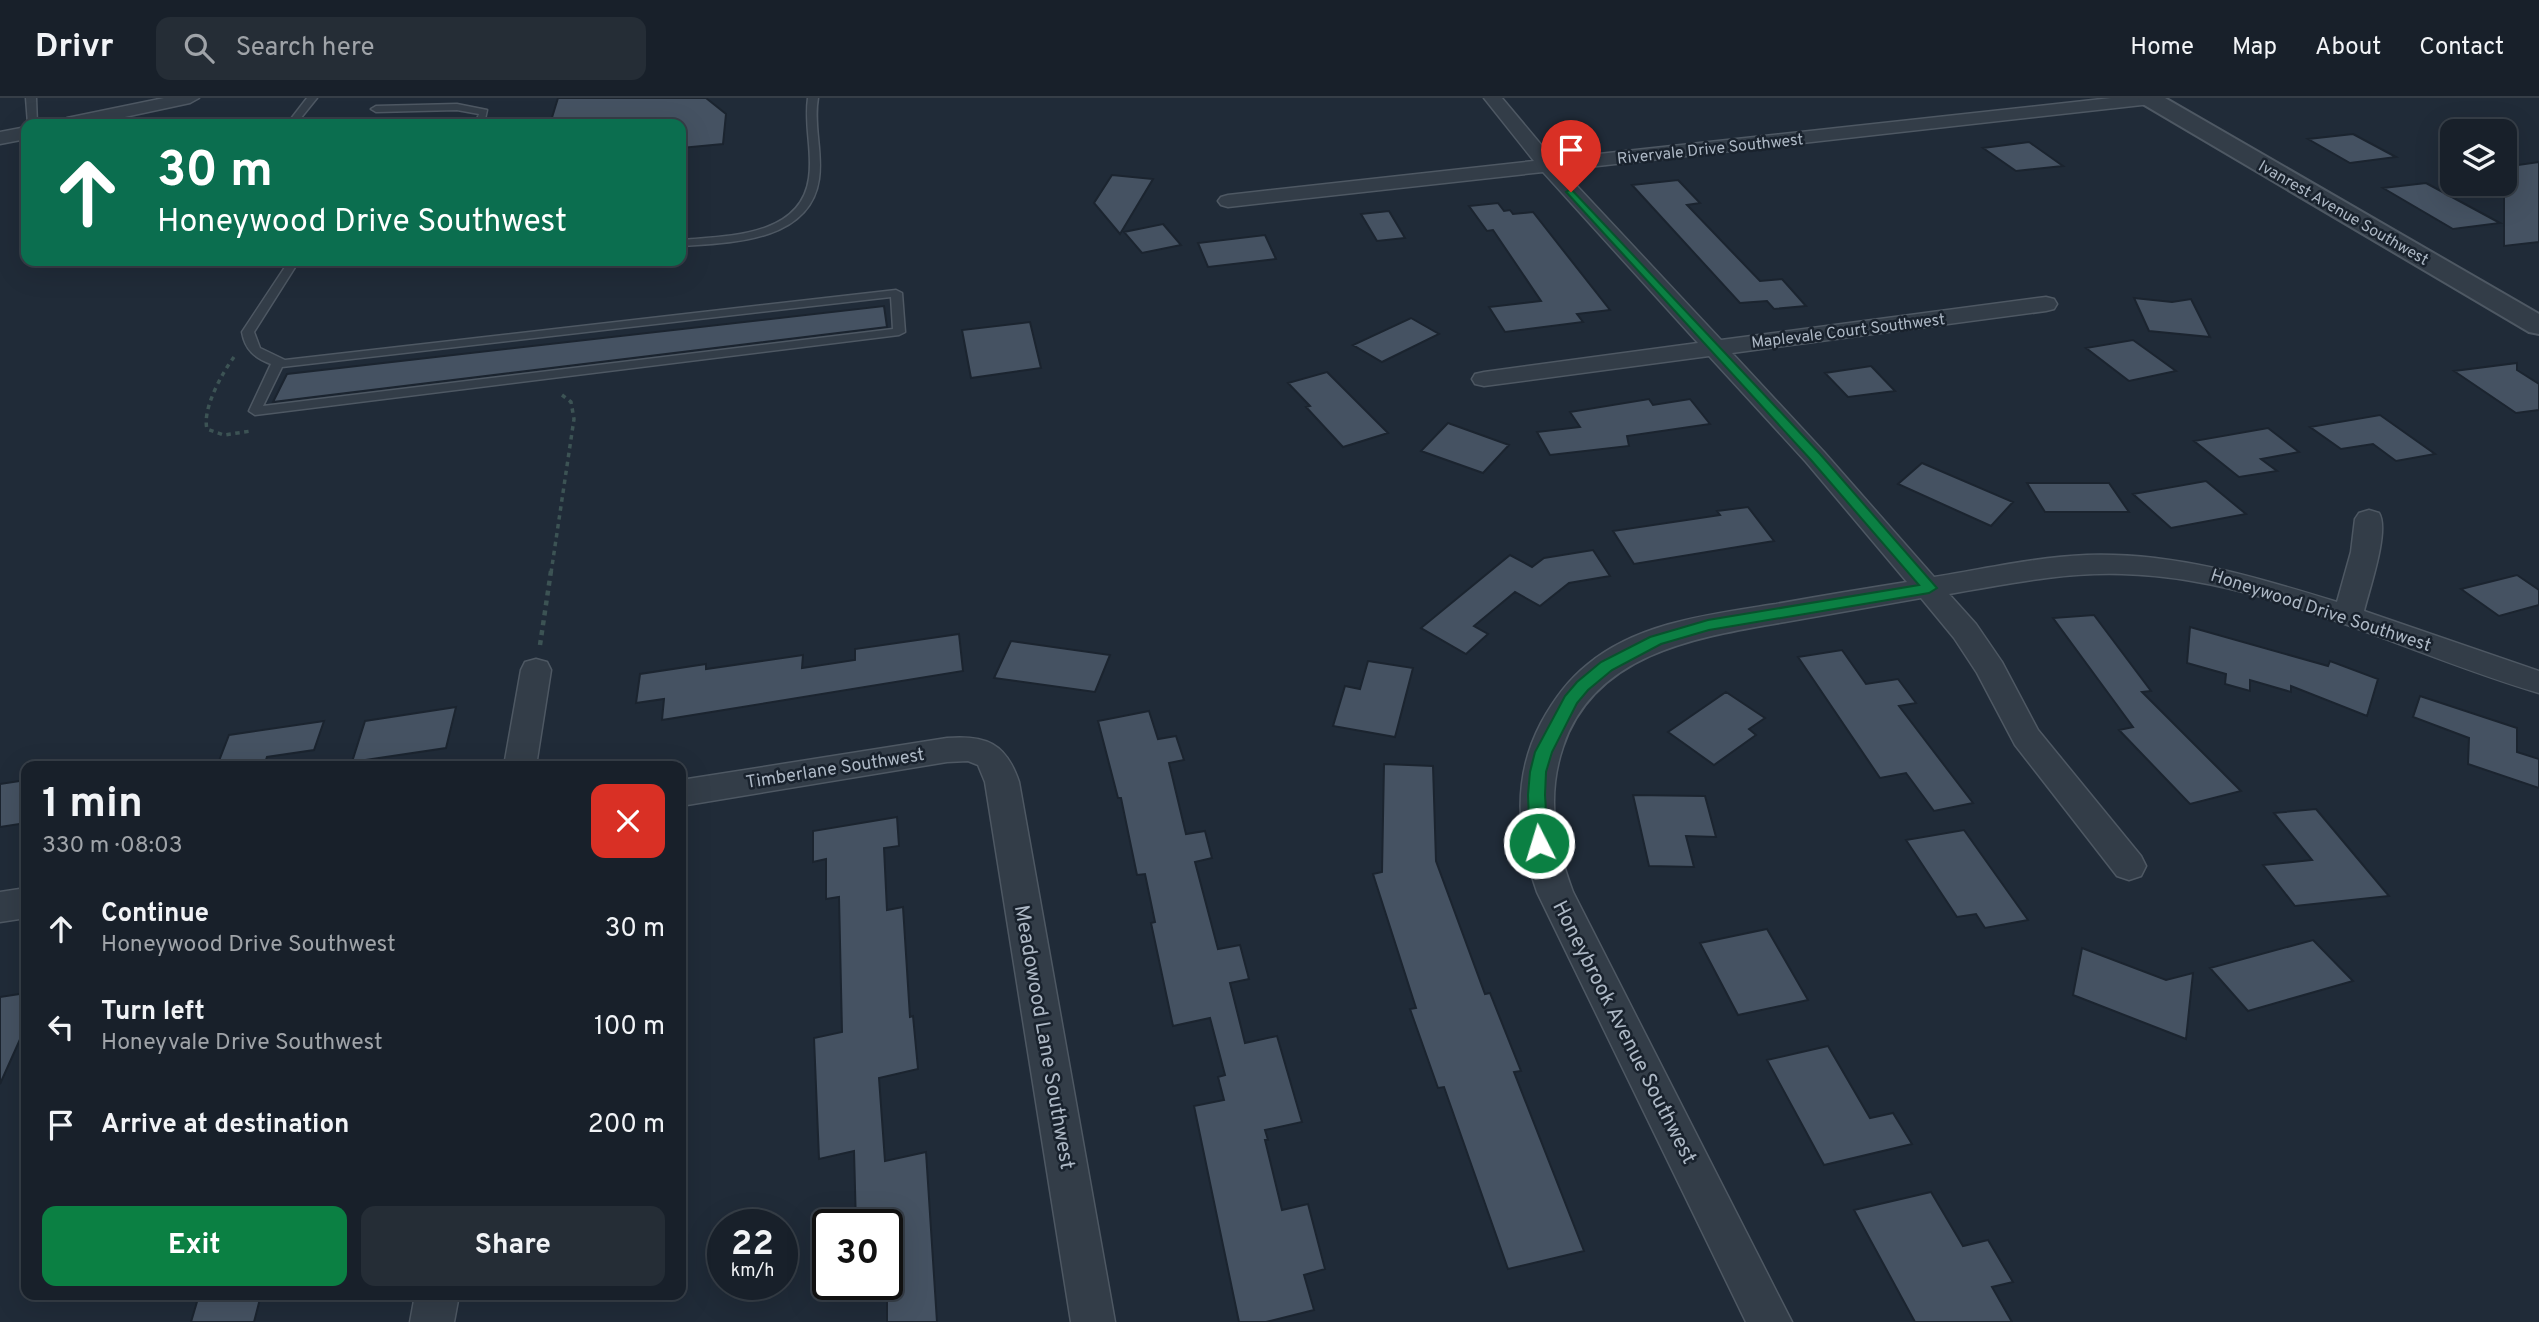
<!DOCTYPE html>
<meta charset="utf-8">
<style>
:root{--surface:#18202a;--page:#252d36;--text:#f1f3f6;--muted:#9fa3a8;--line:#363e47;--accent:#0b8043}
body{margin:0;font-family:Overpass,sans-serif;background:var(--page);color:var(--text);height:100vh;display:flex;flex-direction:column;font-size:26px;white-space:nowrap}
*{box-sizing:border-box;margin:0}
p{font-size:23px;color:var(--muted)}
.icon{flex:none;width:38px;height:38px;fill:none;stroke:currentColor;stroke-width:2;stroke-linecap:round;stroke-linejoin:round}
.map{position:relative;flex:1;overflow:hidden}
.sheet{position:absolute;left:21px;top:663px;width:665px;height:539px;display:flex;flex-direction:column;background:var(--surface);border-radius:14px;box-shadow:0 7px 28px #0002,0 0 0 2px var(--line)}
.sheet>*{flex:none}
.top-card{position:absolute;left:21px;top:21px;width:665px;height:147px;border-radius:14px;box-shadow:0 7px 28px #0002,0 0 0 2px var(--line);background:#0b6e4f;color:#fff;overflow:hidden}
.tools{position:absolute;left:2440px;top:21px;display:grid;gap:14px}
.tools a{display:grid;place-items:center;width:77px;height:77px;border-radius:14px;background:var(--surface);box-shadow:0 7px 28px #0002,0 0 0 2px var(--line);font-size:35px}
.speed{position:absolute;left:707px;top:1111px;display:flex;gap:14px;font-size:35px;font-weight:700;text-align:center}
.speed>*{display:grid;place-content:center;width:91px;height:91px;border-radius:50%;background:var(--surface);box-shadow:0 7px 28px #0002,0 0 0 2px var(--line);line-height:1}
.speed small{font-size:18px;font-weight:400}
.speed .limit{border:4px solid #111;border-radius:10px;background:#fff;color:#111}
.pin{position:absolute;display:grid;place-items:center;width:60px;height:60px;color:#fff;margin:-72px -30px;border-radius:50% 50% 50% 0;rotate:-45deg;box-shadow:0 0 7px #0007}
.pin .icon{rotate:45deg}
.me{position:absolute;width:77px;margin:-38px;rotate:355deg;stroke-linejoin:round;filter:drop-shadow(0 0 5px #0008)}
.turn{display:flex;align-items:center;gap:24px;height:147px;padding:0 21px;font-size:32px}
.turn .icon{width:91px;height:91px;stroke-width:2.5}
.turn b{display:block;font-size:49px;line-height:60px}
.round{display:grid;place-items:center;flex:none;width:74px;height:74px;border-radius:14px;background:var(--page)}
.headline{display:flex;align-items:center;justify-content:space-between;height:119px;padding:0 21px}
h1{font-size:42px;font-weight:700;line-height:52px}
.button{display:flex;gap:14px;margin-top:auto;padding:14px 21px}
.button a{flex:1;height:80px;border-radius:14px;background:var(--accent);color:#fff;font-size:28px;font-weight:700;line-height:80px;text-align:center}
.button a+a{background:var(--page);color:var(--text)}
ul{padding:0;list-style:none}
li{display:flex;align-items:center;gap:21px;height:98px;padding:0 21px}
li div{flex:1}
li b{display:block;font-size:26px}
li em{font-style:normal}
header{display:flex;align-items:center;gap:42px;box-sizing:border-box;height:98px;padding:0 35px;background:var(--surface);border-bottom:2px solid var(--line)}
header strong{font-size:33px}
nav{display:flex;gap:38px;margin-inline-start:auto;font-size:24px}
.search{width:490px;height:63px;background:var(--page);display:flex;align-items:center;gap:18px;box-sizing:border-box;padding:0 24px;border-radius:14px;color:var(--muted);font-size:26px}
.map>svg:first-child{display:block}
.building{fill:#455262;stroke:#1b242f;stroke-width:2}
.lines{fill:none;stroke-linecap:round;stroke-linejoin:round}
.service-casing{stroke:#4e5863;stroke-width:3}
.minor-casing{stroke:#4e5863;stroke-width:3}
.tertiary-casing{stroke:#4e5863;stroke-width:4}
.path-far1{stroke:#3c5354;stroke-width:3.5;stroke-dasharray:4.5 4.5;stroke-linecap:butt}
.path{stroke:#3c5354;stroke-width:4.5;stroke-dasharray:5 5;stroke-linecap:butt}
.service{fill:#333d48;fill-rule:evenodd}
.minor{fill:#333d48;fill-rule:evenodd}
.tertiary{fill:#333d48;fill-rule:evenodd}
.route{fill:#0b8043;stroke:#07532c;stroke-width:2}
.labels{text-anchor:middle;stroke-width:5;stroke-linejoin:round;paint-order:stroke}
.far-street-label{font-size:16px;fill:#adb8c5;stroke:#19222d}
.street-label{font-size:18px;fill:#adb8c5;stroke:#19222d}
.near-street-label{font-size:21px;fill:#adb8c5;stroke:#19222d}
</style>
<header>
<strong>Drivr</strong>
<div class="search"><svg class="icon" aria-label="search" viewBox="0 0 24 24"><circle cx="10" cy="10" r="6"/><path d="M15 15l6 6"/></svg>Search here</div>
<nav><a>Home</a><a>Map</a><a>About</a><a>Contact</a></nav>
</header>
<div class="map">
<svg width="2539" height="1224" viewBox="0 0 2539 1224">
<rect width="100%" height="100%" fill="#202b38"/>
<path class="building" d="M558,0H706L726,16L723,46L681,50V26H550Z
M2353,36L2396,59L2350,65L2308,41Z
M2029,44L2063,68L2016,73L1983,50Z
M2539,64V144L2504,148V69Z
M1112,77L1153,81L1120,136L1094,105Z
M1678,82L1700,105L1687,107L1760,183L1782,181L1806,208L1774,211L1767,203L1740,205L1632,87Z
M2426,85L2500,125L2453,131L2383,90Z
M1498,105L1504,113L1510,112L1513,116L1533,114L1610,212L1577,216L1583,224L1505,234L1489,209L1541,203L1493,132L1487,133L1469,108Z
M1389,113L1405,140L1377,143L1361,116Z
M1163,126L1181,147L1142,155L1124,134Z
M1265,137L1276,161L1208,169L1198,145Z
M2134,200L2172,204L2191,201L2210,239L2149,233Z
M884,208L887,229L273,304L287,276Z
M1411,220L1439,236L1382,264L1353,247Z
M1030,224L1041,270L971,280L962,232Z
M2133,242L2176,273L2129,283L2086,250Z
M2517,265V272L2539,286V312L2516,315L2454,273Z
M1871,268L1895,293L1848,299L1825,275Z
M1327,274L1388,335L1343,349L1306,309L1310,308L1288,285Z
M1649,301L1653,307L1690,301L1710,326L1627,338L1629,348L1550,357L1537,334L1580,329L1570,314Z
M2380,317L2435,356L2396,363L2373,346L2341,351L2310,329Z
M1448,325L1509,347L1483,375L1421,353Z
M2268,330L2299,354L2261,361L2277,373L2239,379L2194,343Z
M1922,365L2013,404L1991,428L1898,386Z
M2206,383L2246,416L2171,430L2133,396Z
M2027,385H2109L2129,414H2045Z
M1748,409L1774,443L1634,466L1613,433L1720,417L1717,413Z
M1593,452L1610,478L1569,485L1540,508L1515,494L1474,528L1488,536L1466,556L1421,530L1510,457L1532,469L1544,460Z
M2517,477L2539,492V507L2499,518L2461,491Z
M2094,517L2151,593L2142,594L2241,693L2190,706L2119,632L2133,629L2053,520Z
M2190,529L2328,568L2330,563L2378,581L2367,618L2291,588V594L2250,582V593L2225,586L2226,576L2187,565Z
M959,536L963,573L662,622L664,601L636,605L640,576L706,566V571L803,557L802,570L855,562V551Z
M1011,543L1110,557L1095,594L994,580Z
M1842,552L1866,586L1898,581L1916,605L1899,608L1973,705L1934,713L1906,675L1880,680L1798,559Z
M1368,563L1413,570L1395,639L1333,628L1345,588L1360,591Z
M1726,594L1765,620L1749,631L1756,637L1714,667L1668,634Z
M2420,598L2517,630V654L2539,661V690L2468,666L2469,640L2413,619Z
M456,609L446,650L352,664L365,623Z
M1149,613L1158,641L1176,638L1184,662L1169,665L1186,736L1205,733L1212,760L1195,764L1218,851L1240,847L1249,881L1230,885L1245,945L1277,938L1302,1024L1265,1032L1268,1042H1265L1282,1112L1308,1106L1325,1171L1304,1177L1314,1212L1266,1224H1239L1194,1008L1224,1002L1218,979L1225,977L1210,920L1173,928L1151,825L1155,824L1145,776L1137,777L1121,700H1118L1098,623Z
M324,623L314,652L267,659L264,668H217L229,637Z
M1384,666L1433,668L1436,763L1485,896L1490,895L1521,973L1514,974L1584,1153L1508,1171L1444,989L1438,990L1410,911L1416,910L1373,776L1382,774Z
M26,682V725L0,729V686Z
M1633,697L1705,698L1716,739L1686,738L1694,769L1649,768Z
M2316,711L2389,798L2295,808L2263,767L2312,762L2274,715Z
M897,719L899,748L884,750L887,812L903,809L910,919L913,918L918,971L879,980L885,1063L926,1054L937,1224H887V1127H856L854,1053L819,1061L814,940L842,934L839,799L826,801V761L813,764V733Z
M1964,732L2028,822L1985,830L1976,816L1957,819L1906,742Z
M1767,831L1808,902L1738,917L1700,845Z
M2313,842L2353,883L2248,913L2210,870Z
M2082,850L2166,882L2193,875L2186,941L2073,897Z
M26,895V928L0,986V899Z
M1828,948L1870,1020L1893,1015L1912,1046L1824,1067L1767,962Z
M1931,1094L1963,1148L1988,1142L2013,1184L1992,1189L2012,1224H1915L1854,1112Z
M199,1197H261L254,1224H191Z"/>
<g class="lines">
<defs>
<path id="service" d="M26,0H36L37,26H28Z
M307,0H317L296,26H287Z
M808,0H818C813,27 823,54 819,81C810,144 730,145 681,148V142C727,138 801,139 809,80C813,54 804,27 808,0Z
M457,6L487,12L484,26H475L479,16L457,12L376,14L371,11L376,8Z
M289,163H299L254,234L260,250L285,262L896,192L902,195L905,234L899,237L255,317L249,313L271,266C255,260 245,252 242,234ZM891,199L893,231L263,308L282,269Z"/>
<path id="minor" d="M164,0H199L190,5L92,26H58L67,20Z
M1484,0H1502L1553,61L2111,0H2159L2157,5L2151,6L1562,72L1721,242L2046,199L2054,201L2057,206L2054,211L2046,213L1732,255L1824,354L1934,479C1985,471 2036,459 2087,457C2173,454 2256,479 2337,504L2351,454L2355,421L2359,415L2369,412L2379,415C2390,432 2369,492 2364,513L2539,573V595C2405,556 2264,479 2122,476C2063,474 2007,486 1949,496L1976,526L2002,564L2038,632L2141,758L2146,768L2141,778L2129,782L2117,778L2015,647L1977,575L1954,540L1921,500C1876,508 1830,516 1785,524C1699,539 1595,554 1563,649C1546,699 1555,746 1573,794L1792,1224H1746L1537,794C1517,737 1512,680 1541,625C1553,603 1567,583 1587,567C1638,524 1713,516 1776,506C1820,498 1863,491 1907,484L1806,364L1709,258L1484,288L1475,286L1472,281L1475,276L1484,274L1698,245L1543,74L1228,109L1221,107L1218,103L1221,99L1228,97L1534,63Z
M26,29V41L0,46V34Z
M536,561L547,564L551,572L536,668H504L521,572L525,564Z
M947,640C986,637 1006,645 1019,684L1115,1224H1071L985,684L978,667L968,663L947,664L681,708V682Z
M26,790V820L0,824V794Z
M415,1197H459L454,1224H410Z"/>
<path id="tertiary" d="M2138,0H2165L2539,216V236L2529,234L2141,5Z"/>
</defs>
<use href="#service" class="service-casing"/>
<use href="#minor" class="minor-casing"/>
<use href="#tertiary" class="tertiary-casing"/>
<path class="path-far1" d="M234,259C222,275 202,311 207,331L224,337L251,333
M551,475L574,321L571,304L562,297"/>
<path class="path" d="M540,547L551,473"/>
<use href="#service" class="service"/>
<use href="#minor" class="minor"/>
<use href="#tertiary" class="tertiary"/>
</g>
<path class="route" d="M1571,91L1820,356L1937,490L1929,495L1709,532L1661,546L1612,572L1588,592L1577,605L1552,654L1546,674L1545,697L1548,745L1545,750H1533L1530,745L1528,697L1530,674L1535,654L1565,598L1577,584L1601,564L1650,539L1708,522L1919,487L1811,362L1568,96L1566,94Z"/>
<g class="labels">
<g class="far-street-label">
<text transform="translate(1710 50) rotate(-6)" y="6">Rivervale Drive Southwest</text>
<text transform="translate(2344 114) rotate(30)" y="6">Ivanrest Avenue Southwest</text>
<text transform="translate(1848 232) rotate(-7)" y="6">Maplevale Court Southwest</text>
</g>
<g class="street-label">
<text transform="translate(2321 512) rotate(18)" y="6">Honeywood Drive Southwest</text>
<text transform="translate(835 670) rotate(-9)" y="6">Timberlane Southwest</text>
</g>
<g class="near-street-label">
<text transform="translate(1625 934) rotate(63)" y="7">Honeybrook Avenue Southwest</text>
<text transform="translate(1045 939) rotate(80)" y="7">Meadowood Lane Southwest</text>
</g>
</g>
</svg>
<div class="tools">
<a><svg class="icon" aria-label="layers" viewBox="0 0 24 24"><path d="M12 4l9 5-9 5-9-5zM3 14l9 5 9-5"/></svg></a>
</div>
<div class="speed"><div>22<small>km/h</small></div><div class="limit">30</div></div>
<div class="pin" style="left:1571px;top:94px;background:#d93025"><svg class="icon" aria-label="arrive" viewBox="0 0 24 24"><path d="M6 21V4h12l-3 4 3 4H6"/></svg></div>
<svg class="me" style="left:1539px;top:745px" viewBox="-20 -20 40 40"><circle r="17" fill="#0b8043" stroke="#fff" stroke-width="3"/><path d="M0-11L8 9 0 5-8 9z" fill="#fff"/></svg>
<div class="top-card">
<div class="turn"><svg class="icon" aria-label="ahead" viewBox="0 0 24 24"><path d="M12 20V5M6 11l6-6 6 6"/></svg><div><b>30 m</b>Honeywood Drive Southwest</div></div>
</div>
<section class="sheet">
<div class="headline"><div><h1>1 min</h1><p>330 m · 08:03</p></div><a class="round" style="background:#d93025;color:#fff"><svg class="icon" aria-label="close" viewBox="0 0 24 24"><path d="M6 6l12 12M18 6L6 18"/></svg></a></div>
<ul>
<li><svg class="icon" aria-label="ahead" viewBox="0 0 24 24"><path d="M12 20V5M6 11l6-6 6 6"/></svg><div><b>Continue</b><p>Honeywood Drive Southwest</p></div><em>30 m</em></li>
<li><svg class="icon" aria-label="left" viewBox="0 0 24 24"><path d="M17 20v-9H6M10 6l-5 5 5 5"/></svg><div><b>Turn left</b><p>Honeyvale Drive Southwest</p></div><em>100 m</em></li>
<li><svg class="icon" aria-label="arrive" viewBox="0 0 24 24"><path d="M6 21V4h12l-3 4 3 4H6"/></svg><div><b>Arrive at destination</b></div><em>200 m</em></li>
</ul>
<div class="button"><a>Exit</a><a>Share</a></div>
</section>
</div>
